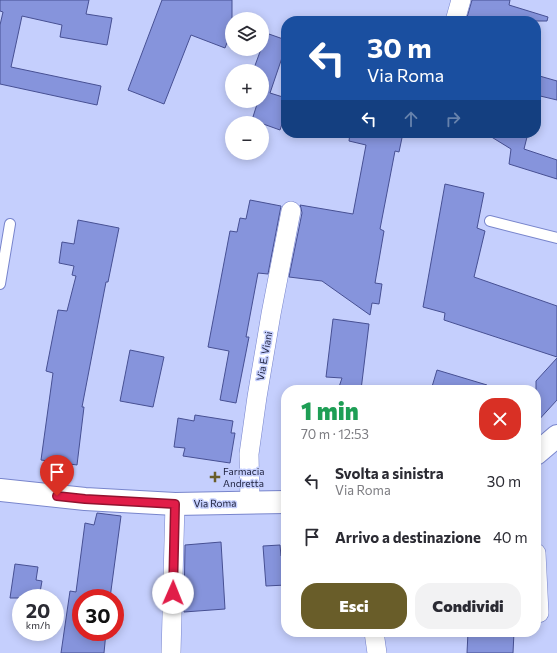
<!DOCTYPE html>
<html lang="it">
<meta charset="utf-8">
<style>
:root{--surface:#fff;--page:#f2f2f3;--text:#2b2b33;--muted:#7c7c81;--accent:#695d29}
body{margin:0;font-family:Commissioner,sans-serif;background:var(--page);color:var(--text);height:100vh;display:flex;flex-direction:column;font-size:15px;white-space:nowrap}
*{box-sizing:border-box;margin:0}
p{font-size:13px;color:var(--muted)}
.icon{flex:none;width:22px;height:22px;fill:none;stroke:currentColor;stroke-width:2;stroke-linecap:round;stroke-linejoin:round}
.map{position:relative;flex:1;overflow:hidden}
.side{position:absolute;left:281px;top:385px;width:260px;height:252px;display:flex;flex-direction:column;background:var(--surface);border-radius:16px;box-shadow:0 2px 10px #0003}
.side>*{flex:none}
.hud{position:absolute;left:281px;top:16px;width:260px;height:122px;border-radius:16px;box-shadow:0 2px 10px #0003;background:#1a4fa0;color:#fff;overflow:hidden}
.tools{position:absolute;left:225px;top:12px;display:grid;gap:8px}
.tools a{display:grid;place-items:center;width:44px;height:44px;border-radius:50%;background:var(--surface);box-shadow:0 2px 10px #0003;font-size:20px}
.speed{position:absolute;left:12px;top:589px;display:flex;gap:8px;font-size:20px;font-weight:700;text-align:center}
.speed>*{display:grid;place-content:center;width:52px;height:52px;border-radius:50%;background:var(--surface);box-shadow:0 2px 10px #0003;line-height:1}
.speed small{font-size:10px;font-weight:400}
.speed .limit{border:6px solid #d22;background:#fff;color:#111}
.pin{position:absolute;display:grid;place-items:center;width:34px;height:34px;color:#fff;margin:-41px -17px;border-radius:50% 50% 50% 0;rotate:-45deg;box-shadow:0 0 4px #0007}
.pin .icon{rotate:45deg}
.me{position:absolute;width:44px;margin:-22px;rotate:1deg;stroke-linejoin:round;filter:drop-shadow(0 0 3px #0008)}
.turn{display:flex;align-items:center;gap:14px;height:84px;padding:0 20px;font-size:18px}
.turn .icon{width:52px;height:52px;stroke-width:2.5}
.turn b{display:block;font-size:28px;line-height:34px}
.lanes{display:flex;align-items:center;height:38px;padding:0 20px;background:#0003;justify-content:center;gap:20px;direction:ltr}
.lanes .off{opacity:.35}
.round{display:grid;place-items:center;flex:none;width:42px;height:42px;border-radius:16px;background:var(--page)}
.headline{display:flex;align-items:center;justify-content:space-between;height:68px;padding:0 20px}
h1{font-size:24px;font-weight:800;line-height:30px;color:#1e9e55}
.primary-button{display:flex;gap:8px;margin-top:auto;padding:8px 20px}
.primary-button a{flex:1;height:46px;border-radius:16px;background:var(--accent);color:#fff;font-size:16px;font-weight:800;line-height:46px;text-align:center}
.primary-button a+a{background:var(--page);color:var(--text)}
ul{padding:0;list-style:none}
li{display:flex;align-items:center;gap:12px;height:56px;padding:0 20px}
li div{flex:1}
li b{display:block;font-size:15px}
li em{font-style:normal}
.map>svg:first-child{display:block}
.building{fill:#8694dc;stroke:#475093}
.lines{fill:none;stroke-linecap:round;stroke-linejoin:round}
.service-casing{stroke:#7885cc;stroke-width:12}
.minor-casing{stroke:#7885cc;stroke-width:20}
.secondary-casing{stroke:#7885cc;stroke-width:24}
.service{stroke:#fff;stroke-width:10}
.minor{stroke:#fff;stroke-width:19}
.secondary{stroke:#fff;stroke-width:22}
.route-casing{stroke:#92132f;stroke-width:10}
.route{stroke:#e11d48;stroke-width:7}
.poi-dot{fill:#695d29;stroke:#c5cffd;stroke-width:1.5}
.labels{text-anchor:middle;stroke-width:3;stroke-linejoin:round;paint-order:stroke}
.street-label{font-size:10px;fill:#202441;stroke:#c5cffd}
.poi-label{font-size:10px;fill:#202441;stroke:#c5cffd;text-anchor:start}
</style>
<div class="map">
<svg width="557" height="653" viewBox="0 0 557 653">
<rect width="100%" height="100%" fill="#c5cffd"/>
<path class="building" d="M0,0H89L86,14L112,18L107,45L60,37L62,25L22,16L11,67L101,86L97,105L0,84V25L3,12L0,11Z
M162,0H232V30L225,48L191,35L164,104L128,90Z
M472,0H510L509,5L548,17L547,21H466Z
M266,33L286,40V46L270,93L286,98V112L280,130L252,120L258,101H262V71H253L261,49H262Z
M536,75L557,81V100L536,95Z
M350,133H403L399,152L395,151L380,229L384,231L375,283L382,284L379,304L372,303L370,315L322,281L289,277L302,213L301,208L300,205L353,214L366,145L349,141Z
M485,133H528L524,149L557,160V179L509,164L511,149Z
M445,184L484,193L477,228L485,231L474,277L557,306V357L444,320L445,313L423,307Z
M250,200L281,206L268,274L258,273L246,337H249L236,403L220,400L229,351L208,347L230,231L237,232L240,218L246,219Z
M78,220L119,228L108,282H106L82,407H84L77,465L41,460L53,373L46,371L58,310L67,311L76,276L72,275L74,266L59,263L62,242L74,244Z
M333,319L369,324L361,390H338L342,378L326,377Z
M130,350L164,357L153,407L120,401Z
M557,358V400L536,423V381Z
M437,370L487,385V390H431Z
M195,415L233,421L231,433H235L230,463L183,456L185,448L174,447L178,418L194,421Z
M97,513L121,516L110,598H81V632H106L104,653H61L70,591L76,592L85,523L94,525Z
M221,542L225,609L184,612L185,545Z
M280,545L281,556H286V585L266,586L263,546Z
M15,564L38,567L36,580L42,581L39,598H10Z
M468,632H514L513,653H467Z"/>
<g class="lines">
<defs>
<path id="service" d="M490,221L557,238
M0,284L10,224"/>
<path id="minor" d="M455,21L461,0
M250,503L249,454L257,397L271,314L291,211
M536,553L539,613
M374,632L377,653
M171,653L175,504"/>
<path id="secondary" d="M536,454L557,436
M0,490L85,499L175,504L286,502"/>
</defs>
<use href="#service" class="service-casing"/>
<use href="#minor" class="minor-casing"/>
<use href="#secondary" class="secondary-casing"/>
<use href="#service" class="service"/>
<use href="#minor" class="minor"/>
<use href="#secondary" class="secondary"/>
</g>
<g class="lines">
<defs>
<path id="route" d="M57,496L85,499L175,504L173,593"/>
</defs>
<use href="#route" class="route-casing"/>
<use href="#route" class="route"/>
</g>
<path class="poi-dot" d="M213 471h4v4h4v4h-4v4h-4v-4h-4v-4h4z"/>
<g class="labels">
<g class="street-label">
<text transform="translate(264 356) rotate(-80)" y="4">Via E. Viani</text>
<text transform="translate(215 503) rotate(-1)" y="4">Via Roma</text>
</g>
<g class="poi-label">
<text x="223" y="475">Farmacia<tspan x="223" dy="12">Andretta</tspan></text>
</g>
</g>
</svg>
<div class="tools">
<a><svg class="icon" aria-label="layers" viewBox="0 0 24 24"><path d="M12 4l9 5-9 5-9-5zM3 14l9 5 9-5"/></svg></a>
<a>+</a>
<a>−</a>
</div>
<div class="speed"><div>20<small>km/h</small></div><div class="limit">30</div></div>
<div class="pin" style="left:57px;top:496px;background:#d93025"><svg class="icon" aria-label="arrive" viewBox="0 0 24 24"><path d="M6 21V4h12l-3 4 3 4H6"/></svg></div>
<svg class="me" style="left:173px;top:593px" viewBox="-20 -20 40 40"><circle r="19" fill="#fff"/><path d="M0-13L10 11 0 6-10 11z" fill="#e11d48"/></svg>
<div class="hud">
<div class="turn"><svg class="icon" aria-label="left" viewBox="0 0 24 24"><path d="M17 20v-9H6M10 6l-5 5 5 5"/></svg><div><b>30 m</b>Via Roma</div></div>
<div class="lanes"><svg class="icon" aria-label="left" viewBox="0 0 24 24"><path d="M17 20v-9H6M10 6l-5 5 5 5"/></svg><svg class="icon off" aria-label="ahead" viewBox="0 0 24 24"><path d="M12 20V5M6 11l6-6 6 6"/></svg><svg class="icon off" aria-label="right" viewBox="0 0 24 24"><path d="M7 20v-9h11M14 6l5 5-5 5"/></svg></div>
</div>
<section class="side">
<div class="headline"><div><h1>1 min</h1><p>70 m · 12:53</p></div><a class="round" style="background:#d93025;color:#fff"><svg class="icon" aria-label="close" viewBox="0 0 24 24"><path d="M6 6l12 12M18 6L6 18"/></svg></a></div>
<ul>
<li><svg class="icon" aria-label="left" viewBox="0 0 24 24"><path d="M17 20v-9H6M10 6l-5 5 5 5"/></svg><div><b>Svolta a sinistra</b><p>Via Roma</p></div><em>30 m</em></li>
<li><svg class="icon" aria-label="arrive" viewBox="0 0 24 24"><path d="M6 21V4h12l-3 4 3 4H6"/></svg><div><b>Arrivo a destinazione</b></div><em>40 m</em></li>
</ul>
<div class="primary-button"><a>Esci</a><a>Condividi</a></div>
</section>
</div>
